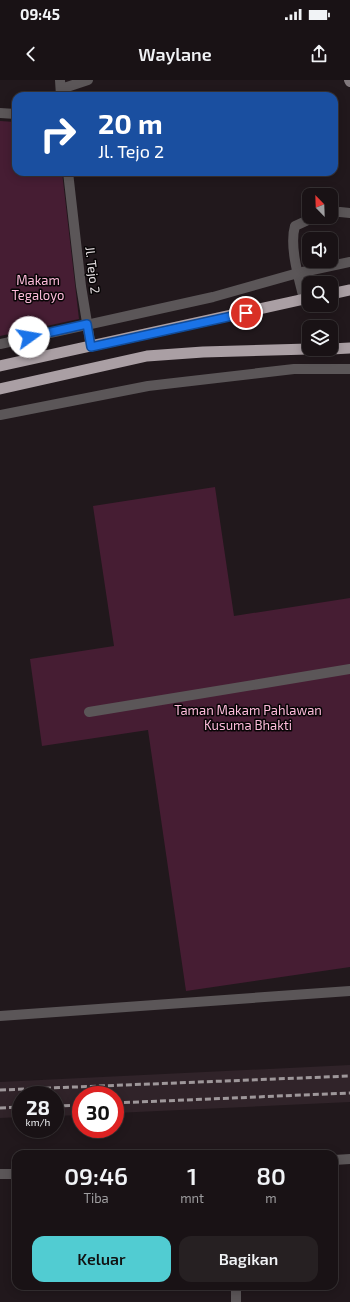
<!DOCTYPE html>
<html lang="id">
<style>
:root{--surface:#191215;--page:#262022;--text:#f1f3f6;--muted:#9f9ea0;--line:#373234;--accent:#51ccd2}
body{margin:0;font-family:"Exo 2",sans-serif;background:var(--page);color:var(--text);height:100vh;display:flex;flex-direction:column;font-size:15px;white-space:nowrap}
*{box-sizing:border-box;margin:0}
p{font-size:13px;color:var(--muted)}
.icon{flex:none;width:22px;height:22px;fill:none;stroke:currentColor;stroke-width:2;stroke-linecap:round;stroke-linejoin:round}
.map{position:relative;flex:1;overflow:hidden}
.sheet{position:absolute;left:12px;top:1070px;width:326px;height:140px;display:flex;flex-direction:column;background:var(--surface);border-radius:12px;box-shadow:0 2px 10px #0003,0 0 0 1px var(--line)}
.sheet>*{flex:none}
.top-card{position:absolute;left:12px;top:12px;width:326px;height:84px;border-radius:12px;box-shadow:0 2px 10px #0003,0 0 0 1px var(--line);background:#1a4fa0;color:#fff;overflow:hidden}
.needle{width:26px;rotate:337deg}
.fabs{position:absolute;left:302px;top:108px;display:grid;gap:8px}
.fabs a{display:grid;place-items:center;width:36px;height:36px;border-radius:8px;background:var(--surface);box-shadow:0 2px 10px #0003,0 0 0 1px var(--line);font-size:20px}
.speed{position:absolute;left:12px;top:1006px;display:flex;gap:8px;font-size:20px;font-weight:700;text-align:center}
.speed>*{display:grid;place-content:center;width:52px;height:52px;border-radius:50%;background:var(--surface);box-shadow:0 2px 10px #0003,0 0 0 1px var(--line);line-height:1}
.speed small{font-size:10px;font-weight:400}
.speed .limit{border:6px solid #d22;background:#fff;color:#111}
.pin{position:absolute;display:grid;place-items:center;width:34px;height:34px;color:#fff;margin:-17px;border:2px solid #fff;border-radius:50%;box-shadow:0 1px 4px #0007}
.me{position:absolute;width:44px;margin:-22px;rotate:77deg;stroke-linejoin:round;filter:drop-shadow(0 0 3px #0008)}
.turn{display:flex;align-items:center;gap:14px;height:84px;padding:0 20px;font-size:18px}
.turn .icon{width:52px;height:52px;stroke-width:2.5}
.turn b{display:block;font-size:28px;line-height:34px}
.eta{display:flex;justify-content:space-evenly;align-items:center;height:68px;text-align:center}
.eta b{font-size:24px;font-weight:600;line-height:28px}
.cta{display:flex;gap:8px;margin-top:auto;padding:8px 20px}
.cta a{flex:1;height:46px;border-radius:12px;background:var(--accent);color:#111;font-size:16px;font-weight:600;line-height:46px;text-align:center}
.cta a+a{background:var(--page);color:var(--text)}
.status{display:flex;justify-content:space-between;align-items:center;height:28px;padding:0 20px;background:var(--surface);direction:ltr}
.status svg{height:11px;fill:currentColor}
header{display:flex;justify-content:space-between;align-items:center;height:52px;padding:0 20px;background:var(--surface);font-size:18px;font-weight:600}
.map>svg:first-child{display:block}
.built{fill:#302329}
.green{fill:#461d33}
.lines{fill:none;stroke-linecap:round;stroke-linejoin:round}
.service{stroke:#5b5658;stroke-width:10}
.minor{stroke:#5b5658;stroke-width:10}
.secondary{stroke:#80787c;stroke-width:10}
.trunk{stroke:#aa9fa4;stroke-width:11}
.rail{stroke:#9e979a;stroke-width:3;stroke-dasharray:6 3;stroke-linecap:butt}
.route-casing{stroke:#114b97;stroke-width:10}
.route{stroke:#1a73e8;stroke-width:7}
.labels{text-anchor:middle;stroke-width:3;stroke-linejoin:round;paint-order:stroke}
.street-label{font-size:13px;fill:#e1dbdd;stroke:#080506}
.park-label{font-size:13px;fill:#febcdb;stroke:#080506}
</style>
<div class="status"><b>09:45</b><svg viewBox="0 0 49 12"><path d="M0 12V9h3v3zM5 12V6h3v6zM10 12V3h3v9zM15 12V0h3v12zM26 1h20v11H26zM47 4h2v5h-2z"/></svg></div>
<header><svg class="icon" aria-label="back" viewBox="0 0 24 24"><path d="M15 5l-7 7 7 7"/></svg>Waylane<svg class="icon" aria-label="share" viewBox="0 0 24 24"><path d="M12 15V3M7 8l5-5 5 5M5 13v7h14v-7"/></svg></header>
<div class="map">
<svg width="350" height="1222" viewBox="0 0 350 1222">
<rect width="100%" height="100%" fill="#21181c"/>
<path class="built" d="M350,985V1022L115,1033V1015H81V1035L55,1036V1015H21V1037L0,1038V1002Z"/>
<path class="green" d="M0,41L16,42V92H62L79,239L0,256Z
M215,407L234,536L350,518V887L186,911L148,650L42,666L30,579L114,566L93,426Z"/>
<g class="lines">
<path class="service" d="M340,132L350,133
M304,219C299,199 289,166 295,146L306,141
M89,632L350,589"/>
<path class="minor" d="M60,0L61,16
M61,9L88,0
M0,33L16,34
M68,92L81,206L91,267
M0,264L213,217L298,193L350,182
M0,335L148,306L294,289H350
M0,936L350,911
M334,1080L350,1079
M0,1094H16
M236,1206V1222"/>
<path class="secondary" d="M349,0L350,2"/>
<path class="trunk" d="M331,214L350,210
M331,269L350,268
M0,286L309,218
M0,309L147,276L203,272L309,269"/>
<path class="rail" d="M0,1010L350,996
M115,1023L350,1013
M55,1026L81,1025
M0,1028L21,1027"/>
</g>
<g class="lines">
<defs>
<path id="route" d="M29,257L87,244L91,267L246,233"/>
</defs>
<use href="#route" class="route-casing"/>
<use href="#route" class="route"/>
</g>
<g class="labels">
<g class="street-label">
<text transform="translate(93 190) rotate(83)" y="5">Jl. Tejo 2</text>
</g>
<g class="park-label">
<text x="38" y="205">Makam<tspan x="38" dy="15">Tegaloyo</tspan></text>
<text x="248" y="635">Taman Makam Pahlawan<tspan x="248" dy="15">Kusuma Bhakti</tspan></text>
</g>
</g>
</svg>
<div class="fabs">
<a><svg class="needle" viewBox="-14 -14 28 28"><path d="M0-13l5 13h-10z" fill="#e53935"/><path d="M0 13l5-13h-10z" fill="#9f9ea0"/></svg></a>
<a><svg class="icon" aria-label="sound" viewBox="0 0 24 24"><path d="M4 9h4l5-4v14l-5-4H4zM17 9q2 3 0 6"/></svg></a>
<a><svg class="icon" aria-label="search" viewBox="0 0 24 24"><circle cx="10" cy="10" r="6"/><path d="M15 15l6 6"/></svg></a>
<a><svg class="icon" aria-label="layers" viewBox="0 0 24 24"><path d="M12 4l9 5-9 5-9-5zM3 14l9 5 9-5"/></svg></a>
</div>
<div class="speed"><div>28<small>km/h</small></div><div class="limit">30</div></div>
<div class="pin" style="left:246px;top:233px;background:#d93025"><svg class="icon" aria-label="arrive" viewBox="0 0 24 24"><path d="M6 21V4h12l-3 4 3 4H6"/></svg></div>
<svg class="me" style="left:29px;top:257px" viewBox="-20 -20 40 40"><circle r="19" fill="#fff"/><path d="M0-13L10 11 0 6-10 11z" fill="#1a73e8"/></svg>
<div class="top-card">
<div class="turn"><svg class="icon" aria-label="right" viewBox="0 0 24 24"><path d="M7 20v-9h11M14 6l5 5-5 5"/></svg><div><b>20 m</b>Jl. Tejo 2</div></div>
</div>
<section class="sheet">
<div class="eta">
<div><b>09:46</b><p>Tiba</p></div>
<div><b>1</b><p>mnt</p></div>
<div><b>80</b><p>m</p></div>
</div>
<div class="cta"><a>Keluar</a><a>Bagikan</a></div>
</section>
</div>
